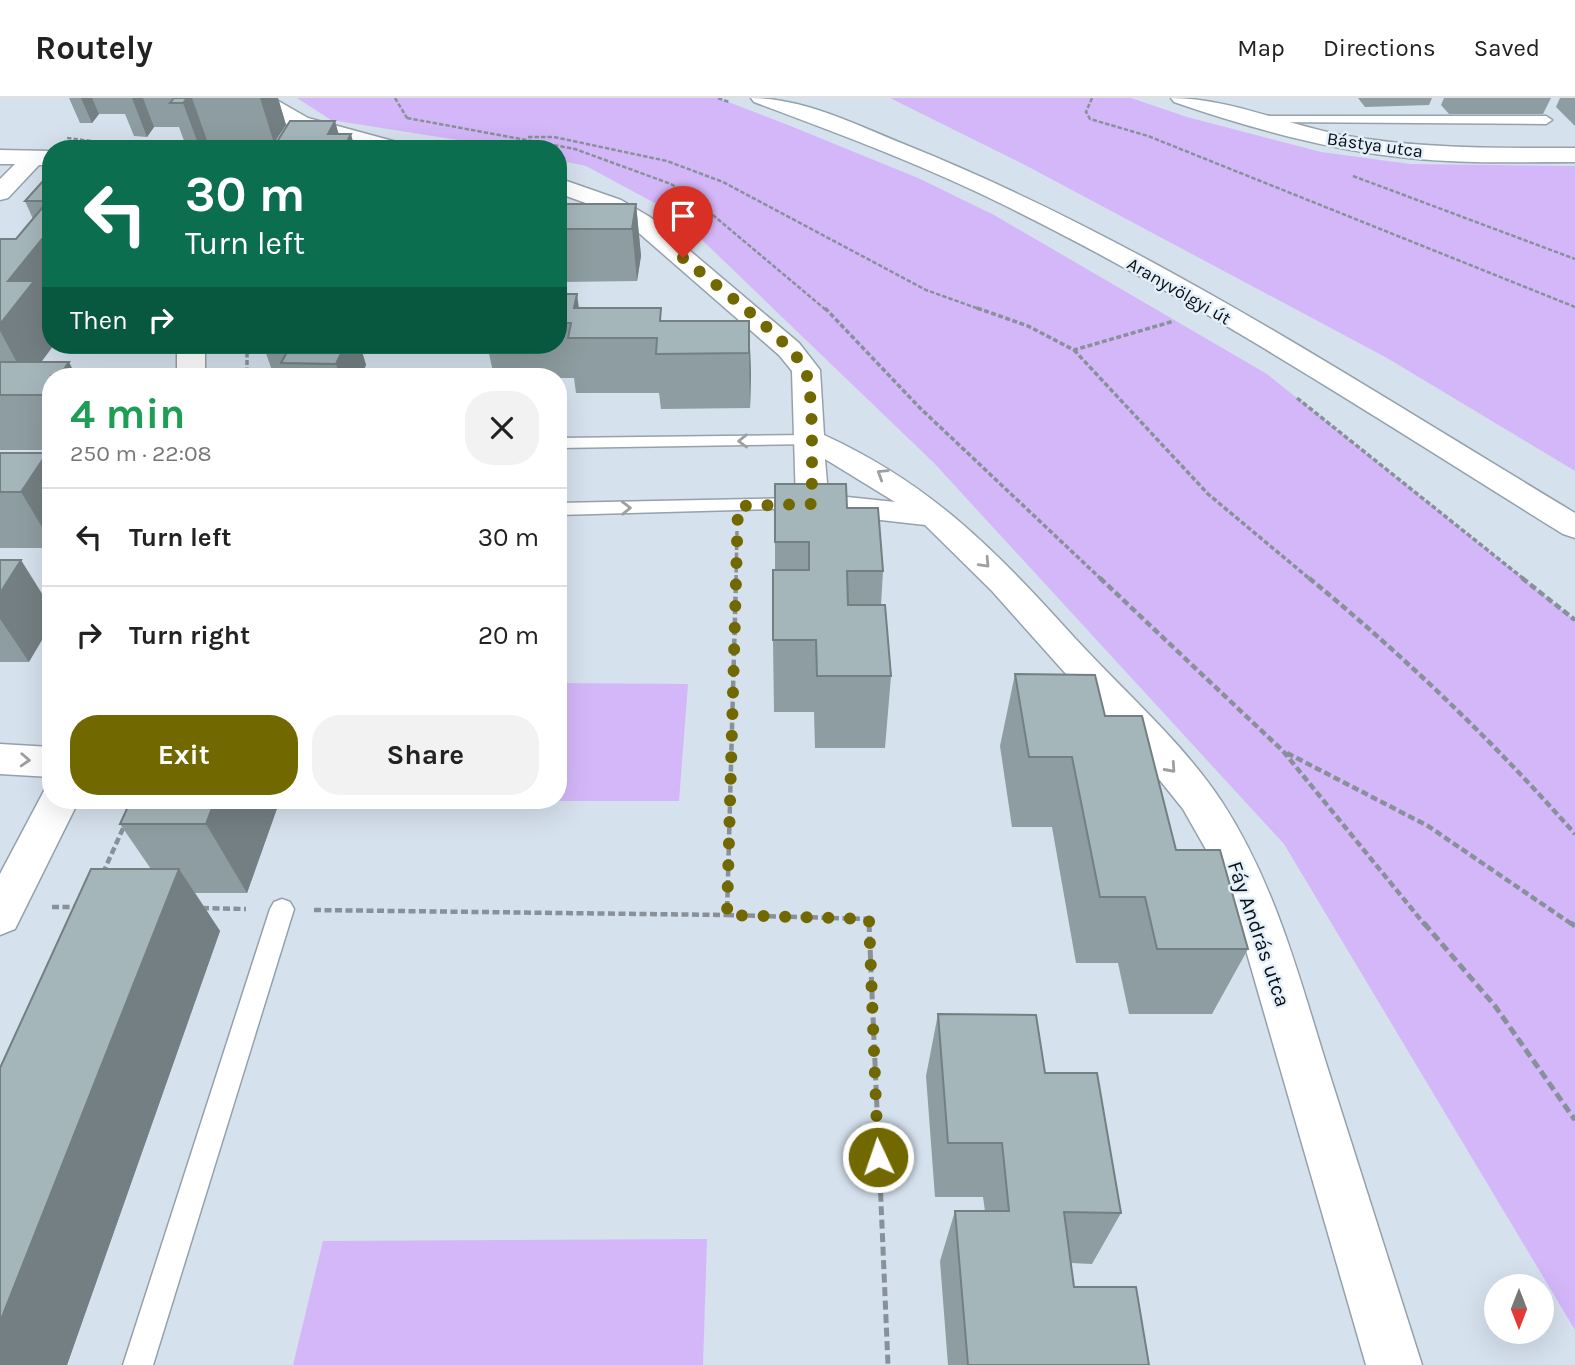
<!DOCTYPE html>
<meta charset="utf-8">
<style>
:root{--surface:#fff;--page:#f2f2f2;--text:#222;--muted:#767676;--line:#e0e0e0;--accent:#716800}
body{margin:0;font-family:Karla,sans-serif;background:var(--page);color:var(--text);height:100vh;display:flex;flex-direction:column;font-size:26px;white-space:nowrap}
*{box-sizing:border-box;margin:0}
p{font-size:23px;color:var(--muted)}
.icon{flex:none;width:38px;height:38px;fill:none;stroke:currentColor;stroke-width:2;stroke-linecap:round;stroke-linejoin:round}
.map{position:relative;flex:1;overflow:hidden}
.side{position:absolute;left:42px;top:270px;width:525px;height:441px;display:flex;flex-direction:column;background:var(--surface);border-radius:28px;box-shadow:0 7px 28px #0002}
.side>*{flex:none}
.guide{position:absolute;left:42px;top:42px;width:525px;height:214px;border-radius:28px;box-shadow:0 7px 28px #0002;background:#0b6e4f;color:#fff;overflow:hidden}
.needle{width:46px;rotate:180deg}
.buttons{position:absolute;left:1484px;top:1176px;display:grid;gap:14px}
.buttons a{display:grid;place-items:center;width:70px;height:70px;border-radius:50%;background:var(--surface);box-shadow:0 7px 28px #0002;font-size:35px}
.pin{position:absolute;display:grid;place-items:center;width:60px;height:60px;color:#fff;margin:-72px -30px;border-radius:50% 50% 50% 0;rotate:-45deg;box-shadow:0 0 7px #0007}
.pin .icon{rotate:45deg}
.me{position:absolute;width:77px;margin:-38px;rotate:357deg;stroke-linejoin:round;filter:drop-shadow(0 0 5px #0008)}
.turn{display:flex;align-items:center;gap:24px;height:147px;padding:0 28px;font-size:32px}
.turn .icon{width:91px;height:91px;stroke-width:2.5}
.turn b{display:block;font-size:49px;line-height:60px}
.then{display:flex;align-items:center;height:66px;padding:0 28px;background:#0003;gap:14px;font-size:26px}
.round{display:grid;place-items:center;flex:none;width:74px;height:74px;border-radius:28px;background:var(--page)}
.headline{display:flex;align-items:center;justify-content:space-between;height:119px;padding:0 28px}
h1{font-size:42px;font-weight:700;line-height:52px;color:#1e9e55}
.cta{display:flex;gap:14px;margin-top:auto;padding:14px 28px}
.cta a{flex:1;height:80px;border-radius:28px;background:var(--accent);color:#fff;font-size:28px;font-weight:700;line-height:80px;text-align:center}
.cta a+a{background:var(--page);color:var(--text)}
ul{padding:0;list-style:none}
li{display:flex;align-items:center;gap:21px;height:98px;padding:0 28px;border-top:2px solid var(--line)}
li div{flex:1}
li b{display:block;font-size:26px}
li em{font-style:normal}
header{display:flex;align-items:center;gap:42px;box-sizing:border-box;height:98px;padding:0 35px;background:var(--surface);border-bottom:2px solid var(--line)}
header strong{font-size:33px}
nav{display:flex;gap:38px;margin-inline-start:auto;font-size:24px}
.map>svg:first-child{display:block}
.green{fill:#d4b7f9}
.lines{fill:none;stroke-linecap:round;stroke-linejoin:round}
.service-casing{stroke:#95a1ab;stroke-width:3}
.minor-casing{stroke:#95a1ab;stroke-width:3}
.tertiary-casing{stroke:#95a1ab;stroke-width:3}
.path-far3{stroke:#88919a;stroke-width:2.5;stroke-dasharray:4.5 2;stroke-linecap:butt}
.path-far2{stroke:#88919a;stroke-width:3.5;stroke-dasharray:5 2.5;stroke-linecap:butt}
.path-far1{stroke:#88919a;stroke-width:4.5;stroke-dasharray:7 3.5;stroke-linecap:butt}
.path{stroke:#88919a;stroke-width:5;stroke-dasharray:9 4.5;stroke-linecap:butt}
.service{fill:#fff;fill-rule:evenodd}
.minor{fill:#fff;fill-rule:evenodd}
.tertiary{fill:#fff;fill-rule:evenodd}
.wall{fill:#8e9da1}
.shaded-wall{fill:#747f83}
.building{fill:#a5b6bb;stroke:#747f83;stroke-width:2}
.oneway{stroke:#9d9fa0}
.route{stroke:#716800;stroke-width:12;stroke-dasharray:0 21.6}
.labels{text-anchor:middle;stroke-width:5;stroke-linejoin:round;paint-order:stroke}
.far-street-label{font-size:18px;fill:#0a0e11;stroke:#e3effa}
.street-label{font-size:21px;fill:#0a0e11;stroke:#e3effa}
</style>
<header>
<strong>Routely</strong>
<nav><a>Map</a><a>Directions</a><a>Saved</a></nav>
</header>
<div class="map">
<svg width="1575" height="1267" viewBox="0 0 1575 1267">
<rect width="100%" height="100%" fill="#d5e1ed"/>
<path class="green" d="M297,0H718L788,27L918,80L994,117L1267,276L1575,522V1232L1284,746L934,365L675,116L586,68L558,62V51H514L331,22Z
M890,0H1131L1187,19L1321,54L1410,66L1575,68V373L1387,260L1025,67Z
M558,585L688,586L679,703H372L558,702Z
M707,1141L703,1267H293L323,1143Z"/>
<g class="lines">
<defs>
<path id="service" d="M1260,18H1546L1552,22L1546,26L1256,24V20Z
M811,337L819,342L817,346L558,350V340Z
M801,400L807,402L810,406L807,410L558,417V405Z
M282,801L290,804L294,811L153,1267H123L270,811L274,804Z"/>
<path id="minor" d="M248,0H273L308,20L404,46L407,51H370L292,30Z
M1171,0C1228,0 1285,26 1341,37C1419,51 1497,50 1575,50V64C1520,64 1464,66 1408,60C1328,52 1250,30 1174,4Z
M0,52L51,53V67H39L8,100L0,102V81L15,66H0Z
M558,80L621,102L650,119L799,245L820,272L824,337C931,386 994,451 1072,537C1122,592 1181,642 1222,704C1274,784 1298,875 1326,965C1358,1066 1390,1166 1422,1267H1366L1239,828L1212,762L1183,711L1150,670L992,493L925,427L801,413L796,406L792,273L779,257L632,129L605,112L558,95ZM825,361L895,404L828,397Z
M177,247H205V278H177Z
M0,646L51,649V679L0,676Z
M51,689V702H79L15,831L0,837V776L45,691Z"/>
<path id="tertiary" d="M751,0C804,0 857,27 906,47C1143,142 1357,284 1575,415V440L1563,436C1381,323 1201,204 1008,109C926,68 840,36 754,4Z"/>
</defs>
<use href="#service" class="service-casing"/>
<use href="#minor" class="minor-casing"/>
<use href="#tertiary" class="tertiary-casing"/>
<path class="path-far3" d="M395,0L407,20
M718,0L729,4
M1092,0L1086,14L1090,21L1148,38L1575,209
M407,20L575,51L671,86L695,102L826,212
M528,39H554L667,63L723,84L926,192L982,212
M67,40L157,51
M1353,78L1575,161"/>
<path class="path-far2" d="M825,210L920,310L1102,482
M977,210L1028,228L1074,252L1174,223
M247,247V278
M1074,252L1208,396L1311,482
M1297,300L1525,482
M736,482L737,433"/>
<path class="path-far1" d="M1100,480L1283,653L1425,827
M1309,480C1405,559 1493,643 1575,736
M1522,480L1575,522
M1287,655L1428,728L1573,827
M103,775L125,726
M52,809H78
M202,810L246,811
M314,812L727,817L736,480
M727,817L869,821V827"/>
<path class="path" d="M869,825L888,1267
M1424,825L1495,908L1575,1022
M1571,825L1575,828"/>
<use href="#service" class="service"/>
<use href="#minor" class="minor"/>
<use href="#tertiary" class="tertiary"/>
</g>
<path class="wall" d="M69,0H278L286,27L274,45H208L203,51H187L179,29H154L147,39L134,38L125,16H99L92,25H80Z
M1358,0H1432L1429,7L1365,9Z
M1444,0H1551L1543,16H1449L1441,7Z
M1560,0H1575V28L1556,9Z
M51,74V247L41,264L51,278V352H0V141H16L33,121L25,103Z
M558,95L564,106H636L641,158L637,183L560,184L558,174Z
M558,196L579,210L662,223H749L751,277L750,310L661,311L659,295H576L574,280H558V278H494L487,247H558Z
M263,247H360L366,267L361,278H274Z
M0,355H47L51,362V450H0Z
M847,410L883,473L881,507L891,578L885,650H815L814,614H774L773,542L775,472V444Z
M0,462L29,564H0Z
M1015,576L1105,618L1176,752L1248,851L1212,916H1129L1118,865H1076L1052,729H1012L1000,648Z
M131,702H280L247,795H195L220,833L67,1267H0L151,771L120,726Z
M938,916L1045,975L1121,1115L1092,1166L1071,1165L1074,1189L1149,1267H948L940,1163L955,1113H985L983,1099H935L926,978Z"/>
<path class="shaded-wall" d="M81,0H92L99,16L92,25Z
M132,0H143L154,29L147,39Z
M187,0H192L208,45L203,51H200L183,5Z
M260,0H278L286,27L274,45Z
M335,23L343,51L328,36Z
M351,36L355,51H343Z
M636,106L641,158L637,183L632,131Z
M42,141L51,159V247H54L27,283L0,233V226L8,183Z
M577,196L583,240L574,210Z
M749,223L751,277L750,310L749,255Z
M335,247H360L366,267L361,278H340L336,266Z
M69,264L76,278H59Z
M51,290V306L46,297Z
M47,355L51,362V444L21,394Z
M21,462L51,510V527L29,564L0,521V495Z
M215,702H280L247,795L206,726Z
M179,771L220,833L67,1267H0V1224Z"/>
<path class="building" d="M174,0H187L183,5H170Z
M290,23H335L328,36H351L343,51L273,50Z
M51,74V141H42L8,183H34L0,226V141H16L48,103H25Z
M558,95H563L560,106H636L632,131H558Z
M558,196H577L574,210H661L660,223H749V255L656,256L657,240H568L571,225H558Z
M291,247H345L336,266L281,265Z
M0,264H69L59,278H51V290L46,297H0Z
M0,355H47L21,394H0Z
M775,386H846L847,410H878L883,473H847L848,507H885L891,578H817L816,542H773V472H809V444H775Z
M0,462H21L0,495Z
M1015,576L1095,577L1105,618H1142L1176,752H1220L1248,851H1157L1145,799H1100L1072,659H1029Z
M131,702H215L206,726H120Z
M91,771H179L0,1224V970Z
M938,916L1036,917L1045,975H1097L1121,1115L1064,1114L1074,1189H1136L1149,1267H968L955,1113H1009L1002,1045H948Z"/>
<defs><path id="oneway-chevron" d="M-2-3.5L2.5 0L-2 3.5" fill="none" stroke-width="1.6" stroke-linecap="round" stroke-linejoin="round" transform="scale(1.75)"/></defs>
<g class="oneway">
<use href="#oneway-chevron" transform="translate(743 343) rotate(179)"/>
<use href="#oneway-chevron" transform="translate(882 376) rotate(-148)"/>
<use href="#oneway-chevron" transform="translate(626 410) rotate(-1)"/>
<use href="#oneway-chevron" transform="translate(985 465) rotate(47)"/>
<use href="#oneway-chevron" transform="translate(25 662) rotate(3)"/>
<use href="#oneway-chevron" transform="translate(1171 670) rotate(48)"/>
</g>
<g class="lines">
<path class="route" d="M683,160C709,182 795,246 805,272C815,295 811,377 812,406L738,408L727,817L869,821L878,1059"/>
</g>
<g class="labels">
<g class="far-street-label">
<text transform="translate(1375 47) rotate(8)" y="6">Bástya utca</text>
<text transform="translate(1179 193) rotate(30)" y="6">Aranyvölgyi út</text>
</g>
<g class="street-label">
<text transform="translate(1259 836) rotate(71)" y="7">Fáy András utca</text>
</g>
</g>
</svg>
<div class="buttons">
<a><svg class="needle" viewBox="-14 -14 28 28"><path d="M0-13l5 13h-10z" fill="#e53935"/><path d="M0 13l5-13h-10z" fill="#767676"/></svg></a>
</div>
<div class="pin" style="left:683px;top:160px;background:#d93025"><svg class="icon" aria-label="arrive" viewBox="0 0 24 24"><path d="M6 21V4h12l-3 4 3 4H6"/></svg></div>
<svg class="me" style="left:878px;top:1059px" viewBox="-20 -20 40 40"><circle r="17" fill="#716800" stroke="#fff" stroke-width="3"/><path d="M0-11L8 9 0 5-8 9z" fill="#fff"/></svg>
<div class="guide">
<div class="turn"><svg class="icon" aria-label="left" viewBox="0 0 24 24"><path d="M17 20v-9H6M10 6l-5 5 5 5"/></svg><div><b>30 m</b>Turn left</div></div>
<div class="then">Then<svg class="icon" aria-label="right" viewBox="0 0 24 24"><path d="M7 20v-9h11M14 6l5 5-5 5"/></svg></div>
</div>
<section class="side">
<div class="headline"><div><h1>4 min</h1><p>250 m · 22:08</p></div><a class="round"><svg class="icon" aria-label="close" viewBox="0 0 24 24"><path d="M6 6l12 12M18 6L6 18"/></svg></a></div>
<ul>
<li><svg class="icon" aria-label="left" viewBox="0 0 24 24"><path d="M17 20v-9H6M10 6l-5 5 5 5"/></svg><div><b>Turn left</b></div><em>30 m</em></li>
<li><svg class="icon" aria-label="right" viewBox="0 0 24 24"><path d="M7 20v-9h11M14 6l5 5-5 5"/></svg><div><b>Turn right</b></div><em>20 m</em></li>
</ul>
<div class="cta"><a>Exit</a><a>Share</a></div>
</section>
</div>
